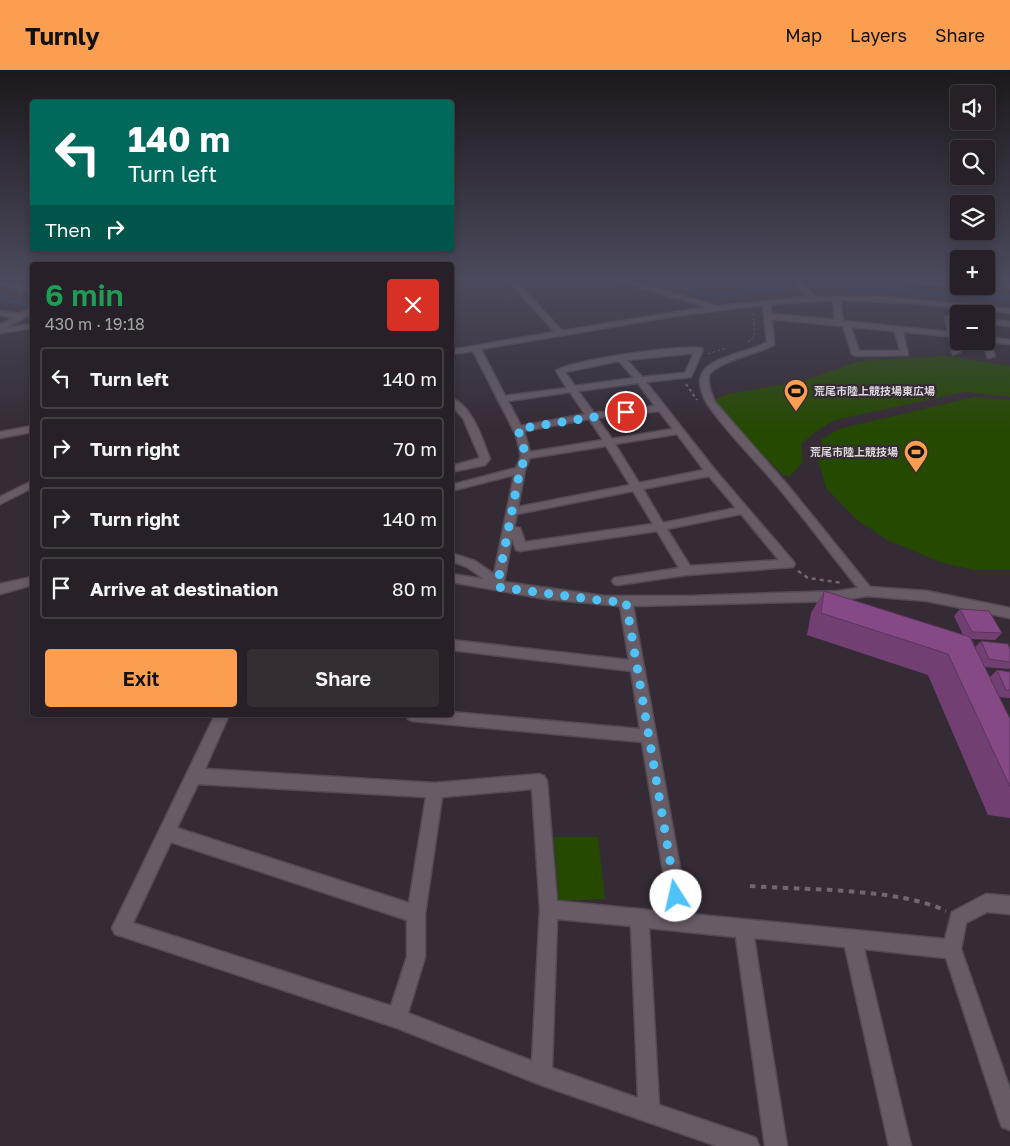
<!DOCTYPE html>
<meta charset="utf-8">
<style>
:root{--surface:#282028;--page:#342d34;--text:#f1f3f6;--muted:#a5a3a8;--line:#443e45;--accent:#fb9e50}
body{margin:0;font-family:"Golos Text","Noto Sans JP",sans-serif;background:var(--page);color:var(--text);height:100vh;display:flex;flex-direction:column;font-size:19px;white-space:nowrap}
*{box-sizing:border-box;margin:0}
p{font-size:16px;color:var(--muted)}
.icon{flex:none;width:28px;height:28px;fill:none;stroke:currentColor;stroke-width:2;stroke-linecap:round;stroke-linejoin:round}
.map{position:relative;flex:1;overflow:hidden}
.panel{position:absolute;left:30px;top:192px;width:424px;height:455px;display:flex;flex-direction:column;background:var(--surface);border-radius:5px;box-shadow:0 2px 8px #0003,0 0 0 1px var(--line)}
.panel>*{flex:none}
.guide{position:absolute;left:30px;top:30px;width:424px;height:152px;border-radius:5px;box-shadow:0 2px 8px #0003,0 0 0 1px var(--line);background:#00695c;color:#fff;overflow:hidden}
.controls{position:absolute;left:950px;top:15px;display:grid;gap:10px}
.controls a{display:grid;place-items:center;width:45px;height:45px;border-radius:5px;background:var(--surface);box-shadow:0 2px 8px #0003,0 0 0 1px var(--line);font-size:25px}
.pin{position:absolute;display:grid;place-items:center;width:42px;height:42px;color:#fff;margin:-21px;border:2px solid #fff;border-radius:50%;box-shadow:0 1px 5px #0007}
.me{position:absolute;width:55px;margin:-28px;rotate:350deg;stroke-linejoin:round;filter:drop-shadow(0 0 4px #0008)}
.turn{display:flex;align-items:center;gap:18px;height:105px;padding:0 15px;font-size:22px}
.turn .icon{width:65px;height:65px;stroke-width:2.5}
.turn b{display:block;font-size:35px;line-height:42px}
.then{display:flex;align-items:center;height:48px;padding:0 15px;background:#0003;gap:10px;font-size:19px}
.round{display:grid;place-items:center;flex:none;width:52px;height:52px;border-radius:5px;background:var(--page)}
.overview{display:flex;align-items:center;justify-content:space-between;height:85px;padding:0 15px}
h1{font-size:30px;font-weight:600;line-height:38px;color:#1e9e55}
.action{display:flex;gap:10px;margin-top:auto;padding:10px 15px}
.action a{flex:1;height:58px;border-radius:5px;background:var(--accent);color:#111;font-size:20px;font-weight:600;line-height:58px;text-align:center}
.action a+a{background:var(--page);color:var(--text)}
ul{padding:0;list-style:none}
li{display:flex;align-items:center;gap:15px;height:62px;margin:0 10px 8px;padding:0 5px;border:2px solid var(--line);border-radius:5px}
li div{flex:1}
li b{display:block;font-size:19px}
li em{font-style:normal}
header{display:flex;align-items:center;gap:30px;box-sizing:border-box;height:70px;padding:0 25px;background:var(--accent);color:#111}
header strong{font-size:24px}
nav{display:flex;gap:28px;margin-inline-start:auto;font-size:18px}
.map>svg:first-child{display:block}
.green{fill:#254901}
.lines{fill:none;stroke-linecap:round;stroke-linejoin:round}
.stream{stroke:#134685;stroke-width:2.5}
.minor-casing{stroke:#534a53;stroke-width:3}
.path-far3{stroke:#706770;stroke-width:1;stroke-dasharray:2.5 2.5;stroke-linecap:butt}
.path-far2{stroke:#706770;stroke-width:2;stroke-dasharray:3 3;stroke-linecap:butt}
.path-far1{stroke:#706770;stroke-width:2.5;stroke-dasharray:4 4;stroke-linecap:butt}
.path{stroke:#706770;stroke-width:4;stroke-dasharray:5.5 5.5;stroke-linecap:butt}
.minor{fill:#675b66;fill-rule:evenodd}
.wall{fill:#723f73}
.building{fill:#854986;stroke:#5d335e}
.route{stroke:#4fc3f7;stroke-width:9;stroke-dasharray:0 16.2}
.labels{text-anchor:middle;stroke-width:4.5;stroke-linejoin:round;paint-order:stroke}
.far-poi-label{font-size:11px;font-weight:bold;fill:#ded8de;stroke:#352b35;text-anchor:start}
</style>
<header>
<strong>Turnly</strong>
<nav><a>Map</a><a>Layers</a><a>Share</a></nav>
</header>
<div class="map">
<svg width="1010" height="1076" viewBox="0 0 1010 1076">
<rect width="100%" height="100%" fill="#352b35"/>
<path class="green" d="M946,286L1010,296V327L964,322L835,350L815,362L801,374L803,392L790,406L783,405L748,370L714,330L728,324L803,311L860,291Z
M974,327L1010,330V500H974L943,493L887,470L856,449L826,418L818,388L822,369L839,359Z
M554,767H598L605,829L559,831Z"/>
<g class="lines">
<path class="stream" d="M659,210L708,225L814,215L1010,228
M0,228L32,236"/>
<defs>
<path id="minor" d="M508,210H515L562,261L707,237L616,210H626L718,236L807,227L792,210H799L815,227H885L1010,239V243L910,233L840,230L843,251L948,262L945,247L952,245L956,262L959,263V267H957L960,282L953,284L949,266L903,262L908,285L856,286L852,284L843,256L772,249L774,275C760,283 712,293 709,306C707,315 712,324 715,332L790,418L870,517L927,521L1010,538V548L927,531L867,526L838,531L633,536L685,826L682,832L676,835L670,832L667,826L642,672L413,651L408,649L406,645H451V642L640,659L631,601L451,580V570L629,590L620,536L546,529L451,512V504L484,509L467,497L451,491V483L475,491L494,504L514,405L451,421V415L516,398L521,386L516,365L473,281L451,284V280L555,262ZM833,230L835,250L771,244L770,234ZM763,235L767,272C751,282 706,287 701,306C698,314 703,327 708,335C725,360 752,387 772,410C802,445 829,482 858,518L838,521L689,526H605L504,512L512,468L516,480L520,481L657,461L679,498L614,508L612,511L614,514L618,515L687,505L793,497L795,494L793,491L715,400L646,312L691,307L703,280L702,278C681,275 571,290 556,301L567,318L505,326L481,279L675,246ZM851,257L895,261L900,281H859ZM694,283L685,303L642,307L627,290ZM619,291L634,308L575,316L565,302ZM638,313L655,336L594,343L578,321ZM570,322L585,344L521,356L508,331ZM659,341L673,359L612,369L597,348ZM589,349L603,370L530,382L524,361ZM677,364L704,400L639,413L615,374ZM606,376L630,415L518,437L525,400L530,388ZM709,406L736,438L663,453L643,419ZM633,421L653,454L525,472L520,458L514,457L517,444ZM741,444L779,490L690,496L667,459Z
M910,210L947,212L946,210H953L956,214L953,216L908,213L907,212Z
M1000,210H1007L1010,214V220Z
M0,211L32,219V223L0,215Z
M29,238H32V243L6,258L32,254V258L0,263V255L13,248L0,245V241L19,244Z
M986,249L1010,252V256L986,253Z
M986,267L1010,270V274L990,272L995,286L988,288L982,271H986Z
M451,328C473,336 482,369 490,389L485,395L451,402V396L480,388L463,348L451,335Z
M32,356V362L0,368V362Z
M32,411V418L0,434V427Z
M32,507V515L0,524V514Z
M215,645H229L205,699L435,713L539,704L544,706L547,711L557,831L945,869L952,842L986,824L1010,826V844L987,842L966,853L961,879L1010,1019V1060L1002,1057L999,1049L946,888L864,879L911,1076H889L845,877L754,868L787,1076H765L736,867L649,858L659,1035L748,1065L756,1068L759,1076H717L541,1015L397,958L115,864L112,858L115,852ZM198,714L426,727L409,833L177,758ZM532,719L540,839L532,991L408,943L425,887V844L442,727ZM171,772L407,850V887L391,936L133,853ZM557,849L631,856L638,1028L552,998Z"/>
</defs>
<use href="#minor" class="minor-casing"/>
<path class="path-far3" d="M748,272L755,266L753,243
M708,284L726,278"/>
<path class="path-far2" d="M686,314L697,330"/>
<path class="path-far1" d="M798,501L808,508L843,513"/>
<path class="path" d="M750,816C804,820 899,818 946,841"/>
<use href="#minor" class="minor"/>
</g>
<path class="wall" d="M824,521L963,565L954,546L960,539L1002,563L995,570L971,569L975,577L981,571L1010,579V598L1009,599L985,597L990,607L997,600L1010,602V628L999,627L1010,649V748L988,745L928,605L807,565L811,543Z"/>
<path class="building" d="M824,521L970,567L1010,649V717L948,584L821,543Z
M960,539L989,541L1002,563L972,562Z
M981,571L1008,574L1010,579V592L989,589Z
M997,600L1010,602V620H1006Z"/>
<linearGradient id="sky" x2="0" y2="1"><stop stop-color="#1d181d"/><stop offset="0.58" stop-color="#4b4a5c"/><stop offset="1" stop-color="#4b4a5c" stop-opacity="0"/></linearGradient>
<rect width="1010" height="360" fill="url(#sky)"/>
<g class="lines">
<path class="route" d="M626,342L518,359L526,386L520,400L497,517L605,531L626,532L676,826"/>
</g>
<defs>
<symbol id="stadium-pin" viewBox="-11 -11 22 30"><path d="M0 17L-7.5 6A9.5 9.5 0 1 1 7.5 6Z" fill="#fb9e50" stroke="#352b35"/><path d="M0-5a6.5 5 0 1 0 0 10a6.5 5 0 1 0 0-10ZM-3.5-1.8h7v3.6h-7Z" fill="#111"/></symbol>
</defs>
<g fill-rule="evenodd">
<use href="#stadium-pin" x="782" y="307" width="28" height="38"/>
<use href="#stadium-pin" x="902" y="368" width="28" height="38"/>
</g>
<g class="labels">
<g class="far-poi-label">
<text x="814" y="325">荒尾市陸上競技場東広場</text>
<text x="898" y="386" text-anchor="end">荒尾市陸上競技場</text>
</g>
</g>
</svg>
<div class="controls">
<a><svg class="icon" aria-label="sound" viewBox="0 0 24 24"><path d="M4 9h4l5-4v14l-5-4H4zM17 9q2 3 0 6"/></svg></a>
<a><svg class="icon" aria-label="search" viewBox="0 0 24 24"><circle cx="10" cy="10" r="6"/><path d="M15 15l6 6"/></svg></a>
<a><svg class="icon" aria-label="layers" viewBox="0 0 24 24"><path d="M12 4l9 5-9 5-9-5zM3 14l9 5 9-5"/></svg></a>
<a>+</a>
<a>−</a>
</div>
<div class="pin" style="left:626px;top:342px;background:#d93025"><svg class="icon" aria-label="arrive" viewBox="0 0 24 24"><path d="M6 21V4h12l-3 4 3 4H6"/></svg></div>
<svg class="me" style="left:676px;top:826px" viewBox="-20 -20 40 40"><circle r="19" fill="#fff"/><path d="M0-13L10 11 0 6-10 11z" fill="#4fc3f7"/></svg>
<div class="guide">
<div class="turn"><svg class="icon" aria-label="left" viewBox="0 0 24 24"><path d="M17 20v-9H6M10 6l-5 5 5 5"/></svg><div><b>140 m</b>Turn left</div></div>
<div class="then">Then<svg class="icon" aria-label="right" viewBox="0 0 24 24"><path d="M7 20v-9h11M14 6l5 5-5 5"/></svg></div>
</div>
<section class="panel">
<div class="overview"><div><h1>6 min</h1><p>430 m · 19:18</p></div><a class="round" style="background:#d93025;color:#fff"><svg class="icon" aria-label="close" viewBox="0 0 24 24"><path d="M6 6l12 12M18 6L6 18"/></svg></a></div>
<ul>
<li><svg class="icon" aria-label="left" viewBox="0 0 24 24"><path d="M17 20v-9H6M10 6l-5 5 5 5"/></svg><div><b>Turn left</b></div><em>140 m</em></li>
<li><svg class="icon" aria-label="right" viewBox="0 0 24 24"><path d="M7 20v-9h11M14 6l5 5-5 5"/></svg><div><b>Turn right</b></div><em>70 m</em></li>
<li><svg class="icon" aria-label="right" viewBox="0 0 24 24"><path d="M7 20v-9h11M14 6l5 5-5 5"/></svg><div><b>Turn right</b></div><em>140 m</em></li>
<li><svg class="icon" aria-label="arrive" viewBox="0 0 24 24"><path d="M6 21V4h12l-3 4 3 4H6"/></svg><div><b>Arrive at destination</b></div><em>80 m</em></li>
</ul>
<div class="action"><a>Exit</a><a>Share</a></div>
</section>
</div>
